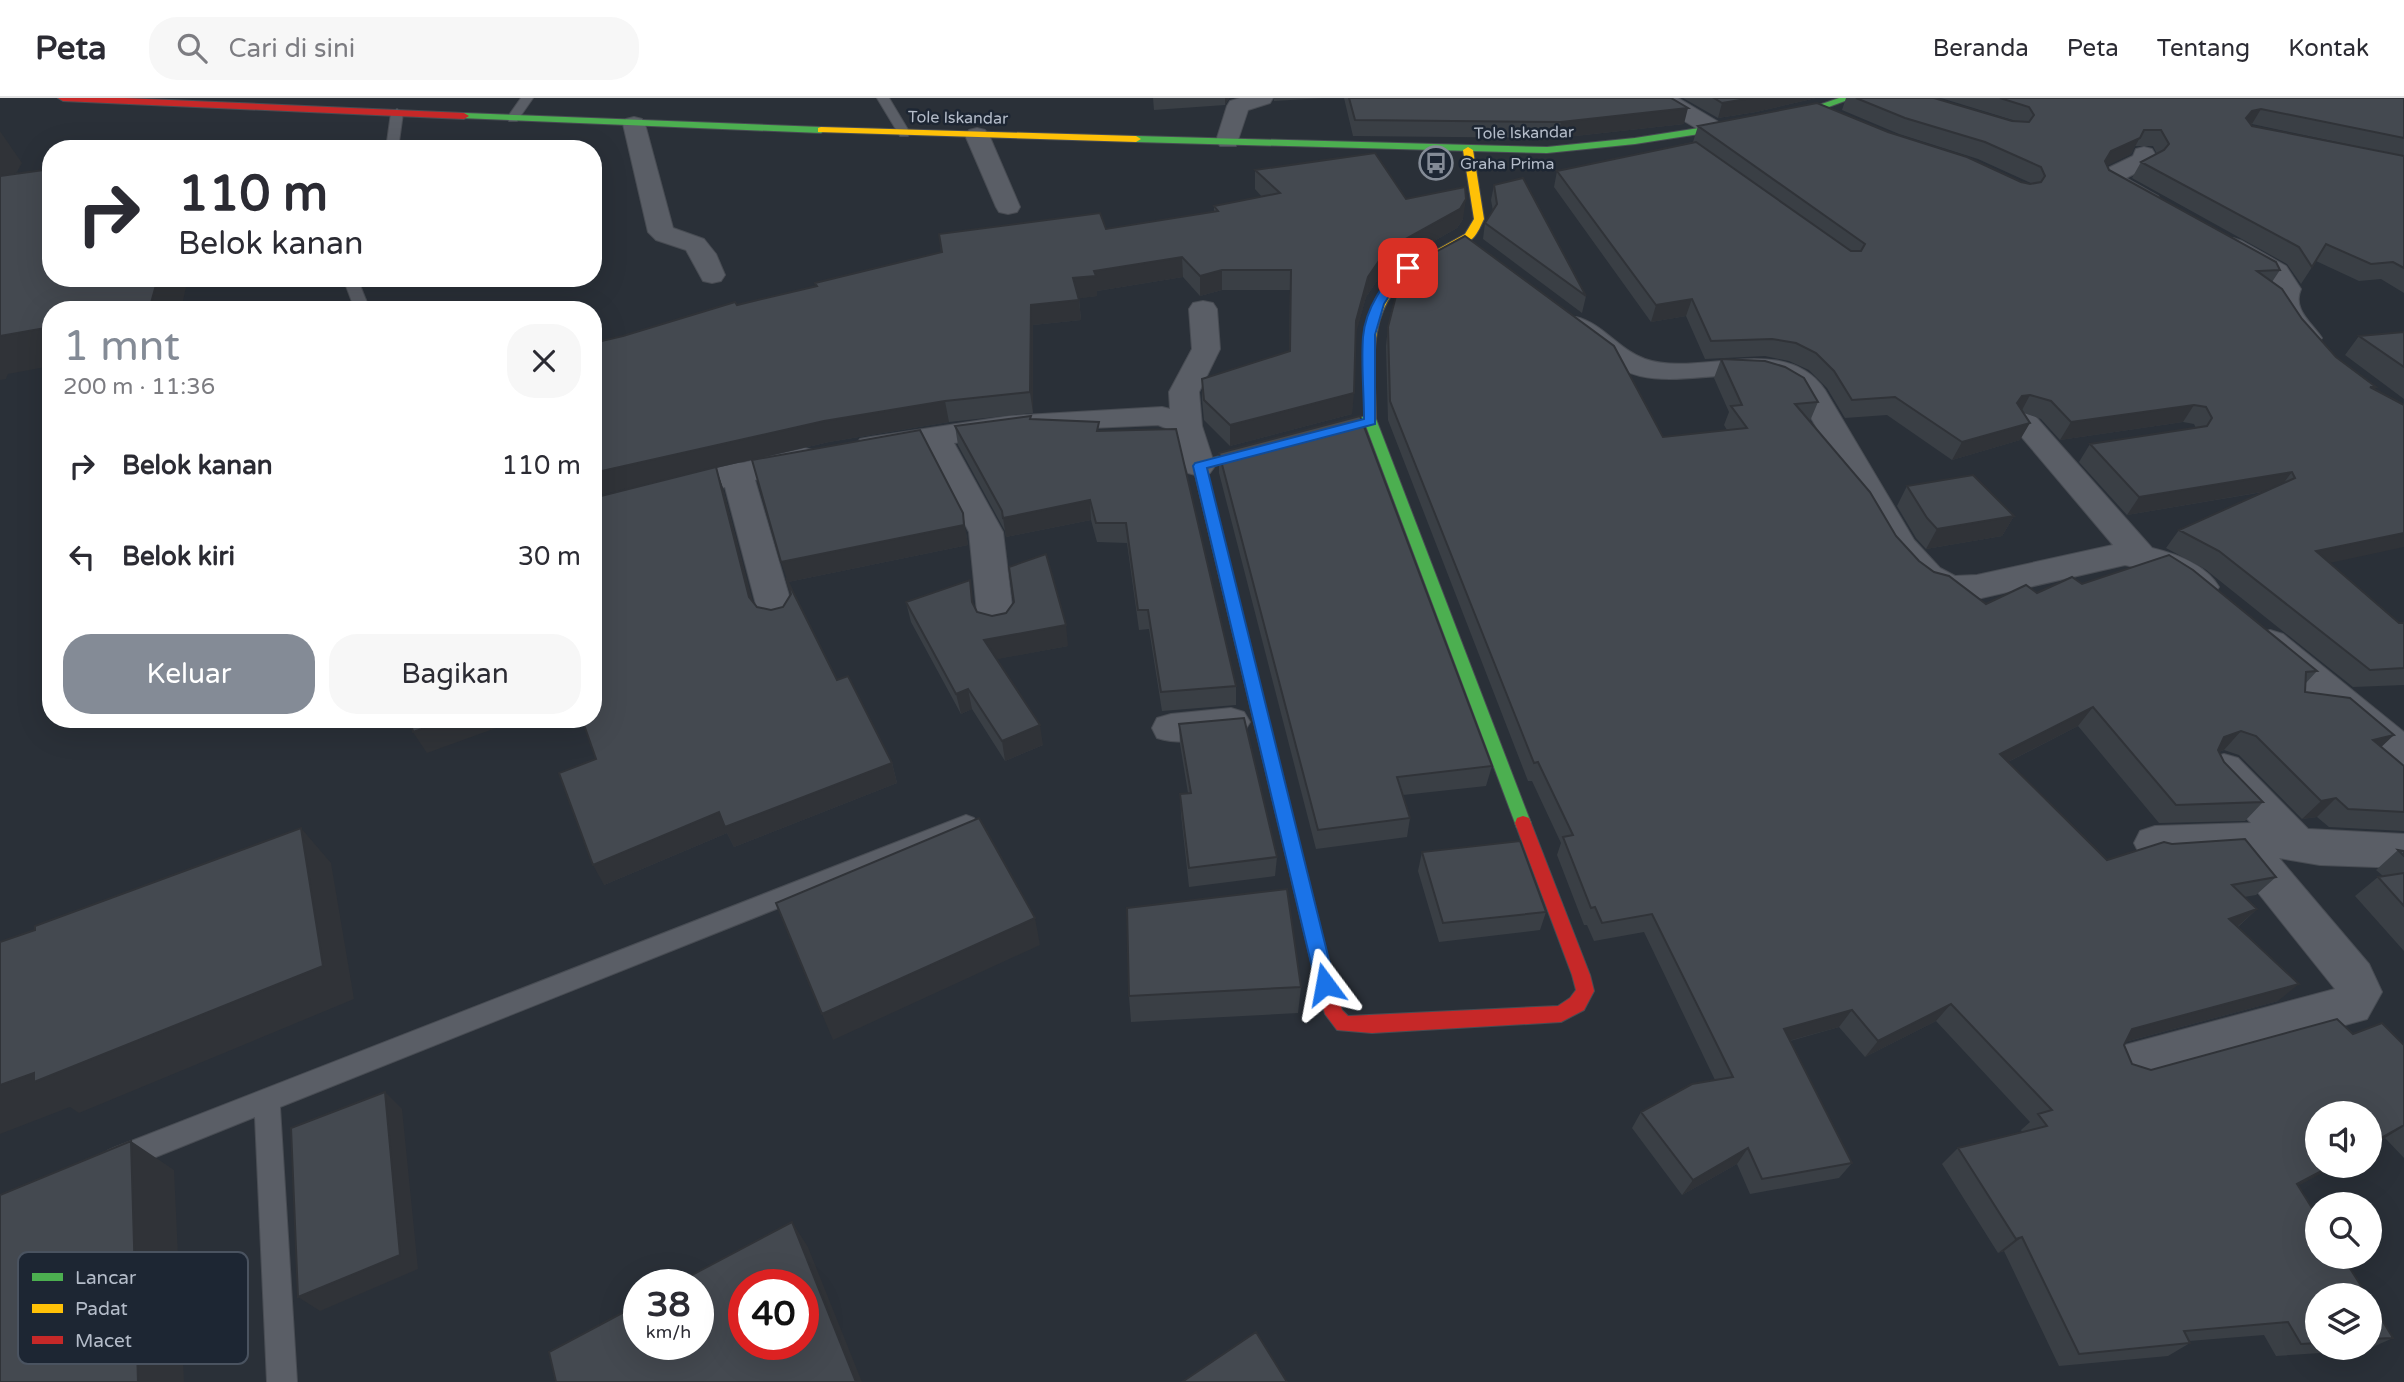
<!DOCTYPE html>
<html lang="id">
<meta charset="utf-8">
<style>
:root{--surface:#fff;--page:#f7f7f7;--text:#2b2b33;--muted:#7c7c81;--line:#e1e1e2;--accent:#848b96}
body{margin:0;font-family:"Varela Round",sans-serif;background:var(--page);color:var(--text);height:100vh;display:flex;flex-direction:column;font-size:26px;white-space:nowrap}
*{box-sizing:border-box;margin:0}
p{font-size:23px;color:var(--muted)}
.icon{flex:none;width:38px;height:38px;fill:none;stroke:currentColor;stroke-width:2;stroke-linecap:round;stroke-linejoin:round}
.map{position:relative;flex:1;overflow:hidden}
.drawer{position:absolute;left:42px;top:203px;width:560px;height:427px;display:flex;flex-direction:column;background:var(--surface);border-radius:28px;box-shadow:0 7px 28px #0002}
.drawer>*{flex:none}
.hud{position:absolute;left:42px;top:42px;width:560px;height:147px;border-radius:28px;box-shadow:0 7px 28px #0002;background:#fff;color:var(--text);overflow:hidden}
.buttons{position:absolute;left:2305px;top:1003px;display:grid;gap:14px}
.buttons a{display:grid;place-items:center;width:77px;height:77px;border-radius:50%;background:var(--surface);box-shadow:0 7px 28px #0002;font-size:35px}
.speed{position:absolute;left:623px;top:1171px;display:flex;gap:14px;font-size:35px;font-weight:700;text-align:center}
.speed>*{display:grid;place-content:center;width:91px;height:91px;border-radius:50%;background:var(--surface);box-shadow:0 7px 28px #0002;line-height:1}
.speed small{font-size:18px;font-weight:400}
.speed .limit{border:10px solid #d22;background:#fff;color:#111}
.pin{position:absolute;display:grid;place-items:center;width:60px;height:60px;color:#fff;margin:-30px;border-radius:14px;box-shadow:0 4px 10px #0006}
.me{position:absolute;width:77px;margin:-38px;rotate:347deg;stroke-linejoin:round;filter:drop-shadow(0 0 5px #0008)}
.turn{display:flex;align-items:center;gap:24px;height:147px;padding:0 21px;font-size:32px}
.turn .icon{width:91px;height:91px;stroke-width:2.5}
.turn b{display:block;font-size:49px;line-height:60px}
.round{display:grid;place-items:center;flex:none;width:74px;height:74px;border-radius:28px;background:var(--page)}
.headline{display:flex;align-items:center;justify-content:space-between;height:119px;padding:0 21px}
h1{font-size:42px;font-weight:600;line-height:52px;color:var(--accent)}
.primary-button{display:flex;gap:14px;margin-top:auto;padding:14px 21px}
.primary-button a{flex:1;height:80px;border-radius:28px;background:var(--accent);color:#fff;font-size:28px;font-weight:600;line-height:80px;text-align:center}
.primary-button a+a{background:var(--page);color:var(--text)}
ul{padding:0;list-style:none}
li{display:flex;align-items:center;gap:21px;height:91px;padding:0 21px}
li div{flex:1}
li b{display:block;font-size:26px}
li em{font-style:normal}
header{display:flex;align-items:center;gap:42px;box-sizing:border-box;height:98px;padding:0 35px;background:var(--surface);border-bottom:2px solid var(--line)}
header strong{font-size:33px}
nav{display:flex;gap:38px;margin-inline-start:auto;font-size:24px}
.search{width:490px;height:63px;background:var(--page);display:flex;align-items:center;gap:18px;box-sizing:border-box;padding:0 24px;border-radius:28px;color:var(--muted);font-size:26px}
.map>svg:first-child{display:block}
.lines{fill:none;stroke-linecap:round;stroke-linejoin:round}
.lane-casing{stroke:#484c53;stroke-width:2}
.street-casing{stroke:#484c53;stroke-width:2}
.fast-casing{stroke:#484c53;stroke-width:2}
.slow-casing{stroke:#484c53;stroke-width:2}
.jam-casing{stroke:#484c53;stroke-width:2}
.lane{fill:#5a5e66;fill-rule:evenodd}
.street{fill:#5a5e66;fill-rule:evenodd}
.fast{fill:#4caf50;fill-rule:evenodd}
.slow{fill:#ffc107;fill-rule:evenodd}
.jam{fill:#c62828;fill-rule:evenodd}
.wall{fill:#3a3f45;fill-rule:evenodd}
.shaded-wall{fill:#303338}
.building{fill:#444950;stroke:#303338;stroke-width:2;fill-rule:evenodd}
.route{fill:#1a73e8;stroke:#114b97;stroke-width:2}
.labels{text-anchor:middle;stroke-width:5;stroke-linejoin:round;paint-order:stroke}
.far-street-label{font-size:16px;fill:#b4bcc9;stroke:#1d2633}
.far-poi-label{font-size:16px;fill:#b4bcc9;stroke:#1d2633;text-anchor:start}
.key{fill:#1d2633;stroke:#4a5360;stroke-width:2}
.key-label{font-size:19px;fill:#b4bcc9}
</style>
<header>
<strong>Peta</strong>
<div class="search"><svg class="icon" aria-label="search" viewBox="0 0 24 24"><circle cx="10" cy="10" r="6"/><path d="M15 15l6 6"/></svg>Cari di sini</div>
<nav><a>Beranda</a><a>Peta</a><a>Tentang</a><a>Kontak</a></nav>
</header>
<div class="map">
<svg width="2404" height="1284" viewBox="0 0 2404 1284">
<rect width="100%" height="100%" fill="#2a3038"/>
<g class="lines">
<defs>
<path id="lane" d="M521,0H533L517,23H509L507,20Z
M877,0H889L910,35L908,38H900Z
M397,11L403,15L398,51H386L391,15Z
M343,180H357L370,212H355Z
M966,717L974,720L977,726L974,732L280,1009L297,1284H267L255,1019L116,1075L107,1071L103,1062L107,1053L116,1049Z"/>
<path id="street" d="M1240,0H1273L1270,5L1248,12L1236,48H1220L1216,43L1227,8L1230,3Z
M1651,0H1678L1722,26L1725,31L1722,36H1706L1654,5Z
M634,19L642,21L645,26L673,130L704,141L716,156L725,177L721,183L712,185L703,183L686,152L656,142L648,134L623,26L626,21Z
M977,30L985,32L989,37L1020,109L1017,114L1008,116L999,114L996,109L965,37L969,32Z
M2144,49L2152,51L2158,61L2154,66L2126,80L2158,98L2161,103L2158,108C2138,113 2119,96 2102,86L2099,81L2104,72L2133,58L2136,51Z
M2233,140L2242,143L2286,168L2301,191C2292,211 2311,224 2322,240L2318,246L2308,248L2298,246L2273,214L2269,200L2273,191L2267,179L2224,153L2220,148L2224,143Z
M1203,203L1213,205L1217,211L1220,251L1199,294L1202,328L1215,368L1210,375L1199,378L1188,375L1173,333L1158,327L1068,331L954,345L1003,434L1014,524L1009,533L996,536L983,533L978,524L969,434L925,349L871,357L860,355L855,348L860,341L871,339L1009,318L1162,309L1170,311L1169,294L1192,251L1189,211L1193,205Z
M1576,219C1602,225 1619,252 1645,261C1699,280 1784,233 1825,292L1914,442L1940,470L1955,478L1977,477L2113,447L2009,324L2013,318L2024,315L2035,318L2152,450C2177,456 2206,467 2219,489L2214,497L2202,501L2190,497L2157,474L2125,467L1977,501L1957,502L1934,496L1916,486L1889,457L1798,297C1754,259 1692,290 1640,278C1611,271 1589,251 1566,233L1562,227L1566,221Z
M805,350L816,353L821,360L816,367L755,382L795,518L789,527L777,530L765,527L759,518L725,389L593,421V401L737,364L742,365Z
M2270,532L2283,536L2404,634V670L2390,665L2257,554L2252,545L2257,536Z
M1231,610L1244,614L1250,624L1244,634C1219,642 1183,648 1157,640L1152,630L1157,620L1171,616Z
M2224,656L2238,660L2308,731L2404,736V770L2320,767L2279,760L2369,866L2382,894L2367,921L2131,986L2114,980L2108,965L2114,950L2335,891L2228,757L2155,762L2140,757L2134,745L2140,733L2155,728L2251,725L2210,682L2204,671L2210,660Z"/>
<path id="fast" d="M1839,0H1853L1815,14L1757,27L1635,46L1547,55L1136,44L1131,41L1136,38L1547,49L1635,40L1757,21L1810,10Z
M464,15L821,29L826,32L821,35L461,20L459,18Z
M1370,317L1376,321L1531,725L1529,730H1517L1515,725L1366,328L1206,370L1332,876L1329,882L1323,884L1317,882L1314,876L1193,368L1194,365Z"/>
<path id="slow" d="M821,29L1136,38L1141,41L1136,44L818,34V30Z
M1468,49L1473,52L1484,121C1481,127 1478,135 1473,140C1463,150 1443,157 1430,164C1363,201 1375,254 1376,321L1374,324H1366L1363,248L1368,219L1376,200L1402,171L1465,136L1474,121L1463,52Z"/>
<path id="jam" d="M58,0H124L464,15L469,18L464,21L63,3Z
M1523,718L1529,720L1531,725L1590,877L1594,893L1584,912L1561,924L1372,935L1337,932L1325,916L1314,876L1317,870L1323,868L1329,870L1342,912L1348,918L1558,908L1570,900L1576,892L1572,877L1515,725L1517,720Z"/>
</defs>
<use href="#lane" class="lane-casing"/>
<use href="#street" class="street-casing"/>
<use href="#fast" class="fast-casing"/>
<use href="#slow" class="slow-casing"/>
<use href="#jam" class="jam-casing"/>
<use href="#lane" class="lane"/>
<use href="#street" class="street"/>
<use href="#fast" class="fast"/>
<use href="#slow" class="slow"/>
<use href="#jam" class="jam"/>
</g>
<path class="wall" d="M1153,0H1231H1229L1225,7L1154,12Z
M1274,0H1324L1274,3Z
M1344,0H1671L1684,26L1557,40L1353,38Z
M1683,0H1816L1756,14L1718,20Z
M1846,0H1934L2012,23L2019,24L1941,0H2404V195L2381,181L2359,183L2316,163L2301,186L2287,166L2132,80L2141,64L2157,56L2153,48H2135L2131,56L2107,67L2109,72L2280,172L2272,184L2302,221L2336,259L2376,289L2374,291L2330,465L2399,525H2404V587L2353,589L2205,471L2166,450L2179,432L2263,394L2127,417L2079,364L2090,346L2196,330L2194,326L2183,324L2060,342L2041,321L2024,315L2020,342L1952,362L1887,317L1845,320L1827,290L1809,272L1789,263L1765,258L1705,261L1686,218L1651,224L1554,89L1557,73L1693,44L1698,28L1888,34L2021,84L2033,86L1978,61L1899,36L1842,12ZM2252,26L2370,51L2252,28Z
M1255,72L1406,101L1463,121L1457,130L1397,164L1379,180L1366,199L1355,237L1352,316L1230,348L1204,322L1202,301V281L1289,254L1290,192H1222L1200,198L1183,179L1097,193V198L1079,200L1081,222L1033,227V315L949,324L829,344L716,370L723,390L752,502L757,509L771,512L783,509L791,496L786,480L966,435L968,447L788,484L837,582L892,665L897,685L734,749L727,735L604,787L596,661L688,376L594,398L737,207L816,188L815,185L941,154L939,136L1106,131L1214,114V108L1262,99L1255,91Z
M1494,87L1586,198L1582,215L1483,141L1485,125L1493,113L1491,102Z
M1388,229L1663,339L1727,332L1724,327L1729,314L1714,280L1721,261L1818,304L1810,323L1896,438L1919,463L1934,474L1986,506L2082,486L2317,573L2305,586V594L2381,649L2404,668V733L2329,729L2317,719L2302,721L2239,657L2224,652L2219,654L2224,664L2263,704L2245,723L2159,725L2078,628L2008,664L2107,762L2276,779L2256,797L2244,799L2257,811L2238,829L2278,903L2125,944L2124,947L2132,966L2151,972L2353,936L2404,947V1060L2385,1040L2370,1048V1015L2317,1068H2335L2298,1087L2317,1197V1250H2370V1202L2393,1240L2366,1252L2276,1258L2264,1237L2189,1243L2190,1245L2168,1258L2059,1268L2004,1153L1998,1155L1942,1066L1958,1050L2022,1034L2021,1032L2030,1024L1936,923L1865,959L1839,929L1790,943L1852,1065L1839,1080L1750,1096L1737,1066L1682,1097L1632,1030L1641,1014L1715,982L1644,834L1594,843L1587,827H1584L1557,757L1561,745L1532,683H1528L1388,322L1386,248Z
M2404,234V301L2345,257L2359,238Z
M1031,321L1100,333L1236,588V607L1162,613L1149,531L1139,532L1127,445L1097,444L1091,422L1006,439L1005,433L958,347L955,328Z
M1219,355L1492,668L1486,688L1403,697L1410,720L1407,739L1316,751L1219,375Z
M1907,388L2014,418L2002,438L1926,451L1916,440L1897,408Z
M906,504L974,508L977,514L1068,548L996,561L1043,647L1005,663L972,611L961,616L911,524Z
M1179,626L1277,759L1275,778L1189,789L1181,716L1180,696L1188,695L1180,646Z
M2398,752L2404,753V853L2355,798L2378,779L2383,778L2376,772Z
M1422,754L1546,814L1540,832L1439,844L1418,773Z
M1301,889L1298,915L1131,924L1129,898Z"/>
<path class="shaded-wall" d="M1225,0H1231H1229L1225,7Z
M1752,0H1816L1756,14L1718,20L1722,5Z
M1688,10L1684,26L1557,40L1561,24Z
M2261,11L2252,26L2246,20L2252,13Z
M2144,32L2131,56L2103,70L2097,80L2111,53Z
M0,33L22,65L15,77L0,112Z
M1466,101L1463,121L1457,130L1397,164L1379,180L1366,199L1354,243L1356,223L1368,179L1381,160L1400,144Z
M1182,159L1183,179L1097,193V198L1075,201L1073,180L1094,173Z
M1222,172V192L1200,198V178Z
M158,180H188L181,212H149Z
M1692,201L1686,218L1651,224L1656,207Z
M1079,202L1081,222L1033,227V315L1030,294L1031,207Z
M51,229V268L8,276L6,281L0,282V238Z
M1354,295L1352,316L1230,348V327Z
M2030,297L2021,314L2017,305L2022,298Z
M945,303L949,324L829,344L716,370L723,390L757,519L749,499L716,370L594,398L593,395V375L824,323Z
M2194,307L2183,324L2060,342L2071,324Z
M2030,325L2020,342L1952,362L1962,344Z
M2292,374L2279,391L2127,417L2139,399Z
M1090,402L1091,422L1006,439L1003,420Z
M963,415L968,447L788,484L781,464Z
M2014,418L2002,438L1926,451L1937,431Z
M2404,435V449L2302,471L2316,453Z
M1066,527L1068,548L987,563L984,542Z
M968,591L972,611L961,616L956,596Z
M2093,609L2078,628L1986,675L2000,656Z
M450,621H521L427,655L413,634Z
M1040,627L1043,647L1005,663L1002,643Z
M2241,633L2224,652L2207,658L2224,639Z
M2394,637L2375,655L2373,642Z
M892,665L897,685L734,749L727,735L604,787L593,767L719,714Z
M2336,700L2317,719L2302,721L2321,703Z
M301,730L331,765L354,901L79,1015L70,1009L0,1036V987Z
M2257,811L2237,829L2229,821Z
M1035,820L1040,847L833,942L822,916Z
M2299,886L2278,903L2113,947L2132,931Z
M1951,906L1936,923L1865,959L1878,943Z
M1852,912L1839,929L1773,947L1784,931Z
M385,994L402,1011L418,1171L320,1213L298,1199Z
M2404,1028L2385,1040L2370,1048V1046Z
M131,1043L174,1072L184,1284H138Z
M1748,1050L1737,1066L1682,1097L1693,1082Z
M2331,1068H2335L2274,1101L2297,1086Z
M792,1124L808,1149L862,1284H856Z
M2022,1139L2004,1153L1998,1155L2016,1141Z"/>
<path class="building" d="M1349,0H1671L1688,10L1561,24L1355,22Z
M1714,0H1752L1722,5Z
M1856,0H1934L2012,23L2029,24L2034,17L2029,9L2000,0H2404V40L2261,11L2252,13L2246,20L2252,28L2404,58V170L2393,164L2371,166L2326,146L2312,169L2299,149L2141,64L2164,52L2169,46L2161,32H2144L2140,40L2111,53L2105,63L2109,72L2276,164L2280,172L2257,173L2282,191L2302,221L2336,259L2376,289H2370L2404,307V435L2316,453L2399,525H2404V570L2370,572L2219,453L2179,432L2295,380L2292,374L2139,399L2090,346L2207,328L2212,320L2206,309L2194,307L2071,324L2051,303L2030,297L2022,298L2017,305L2030,325L1962,344L1895,299L1852,302L1834,273L1816,255L1796,245L1772,241L1711,243L1692,201L1656,207L1557,73L1696,44L1851,153H1861L1865,146L1698,28L1817,5L1888,34L1967,59L2021,84L2030,86L2041,84L2045,78L2041,69L1985,44L1905,20Z
M1375,55L1406,101L1465,89L1466,101L1460,111L1400,144L1381,160L1368,179L1356,223L1354,295L1230,327L1204,302L1202,281L1290,253L1291,172H1222L1200,178L1182,159L1094,173L1096,178L1073,180L1079,202L1031,207L1030,294L945,303L824,323L593,375V245L623,238L735,204L737,207L817,188L815,185L942,154L939,136L1100,115L1106,131L1218,113L1214,108L1280,95L1255,72Z
M51,71V180H158L149,212H51V229L0,238V78Z
M1523,80L1586,198L1485,125L1497,106L1494,87Z
M1465,138L1614,248L1663,339L1747,330L1731,308L1742,307L1721,261L1765,263L1785,269L1804,280L1818,304L1795,306L1870,394L1896,438L1919,463L1934,474L1949,478L1986,506L2026,487L2037,495L2072,479L2082,486L2169,457L2193,472L2317,573L2306,574L2305,594L2350,600L2394,637L2373,642L2404,668V714L2348,711L2336,700L2321,703L2256,638L2241,633L2224,639L2218,652L2224,664L2263,704L2176,707L2093,609L2000,656L2107,762L2164,744L2172,746L2245,741L2276,779L2232,787L2257,811L2229,821L2299,886L2132,931L2124,947L2132,966L2151,972L2337,921L2353,936L2382,925L2404,947V1027L2370,1046V1015H2317V1068H2331L2297,1086L2317,1118V1158H2342L2367,1197H2317V1245L2301,1246L2288,1224L2184,1233L2190,1245L2079,1256L2022,1139L2016,1141L1958,1050L2047,1028L2038,1016L2052,1012L1951,906L1878,943L1852,912L1784,931L1852,1065L1762,1081L1748,1050L1693,1082L1641,1014L1692,986L1733,979L1652,816L1602,825L1595,809L1591,810L1563,739L1573,737L1538,664L1534,665L1390,303L1388,229L1398,190L1409,173L1428,158Z
M2404,234V269L2359,238Z
M1031,318L1030,321L1099,324L1097,333L1176,331L1236,588L1161,594L1148,512H1138L1126,425H1096L1090,402L1003,420L1002,413L955,328Z
M1360,318L1492,668L1397,679L1410,720L1318,732L1219,355Z
M920,332L963,415L964,427L781,464L752,362Z
M716,369L749,499L757,509L771,512L783,509L791,496L786,480L837,582L848,578L892,665L725,729L719,714L593,767L559,675L596,661L582,621H593V409L595,408L593,400Z
M1973,377L2014,418L1937,431L1927,420L1907,388Z
M1046,456L1066,527L984,542L1040,627L1002,643L968,591L956,596L906,504L970,482L972,504L977,514L992,518L1006,515L1014,504L1009,469Z
M1244,620L1277,759L1189,770L1180,696L1191,695L1179,626Z
M410,621H450L413,634Z
M979,720L1035,820L822,916L776,805Z
M301,730L323,868L34,984V975L0,987V844L35,832V828Z
M1520,743L1546,814L1443,825L1422,754Z
M2398,752L2404,753V758Z
M2404,775V808L2378,779Z
M1287,791L1301,889L1129,898L1127,810Z
M385,994L400,1157L298,1199L291,1030Z
M131,1043L138,1284H0V1097Z
M792,1124L856,1284H556L549,1254L639,1206V1246H698V1186H675ZM744,1186H803V1246H744Z
M2370,1202L2393,1240L2370,1241Z
M1256,1234L1287,1284H1182Z"/>
<path class="route" d="M1408,167L1413,170L1395,189L1384,206L1375,237V326L1207,370L1335,886L1332,891L1325,894L1319,891L1316,886L1193,368L1195,365L1364,321C1364,294 1361,266 1363,239C1365,214 1384,177 1408,167Z"/>
<defs>
<symbol id="bus-ring" viewBox="-11 -11 22 22"><circle r="9.5" fill="#1d2633" stroke="#848b96" stroke-width="1.5"/><path d="M-5-6H5V4H4V6H2V4H-2V6H-4V4H-5ZM-3.5-4V0h7V-4ZM-3.5 1.2v1.5H-2V1.2ZM2 1.2v1.5H3.5V1.2Z" fill="#848b96"/></symbol>
</defs>
<g fill-rule="evenodd">
<use href="#bus-ring" x="1417" y="46" width="38" height="38"/>
</g>
<g class="labels">
<g class="far-street-label">
<text transform="translate(958 19) rotate(1)" y="6">Tole Iskandar</text>
<text transform="translate(1524 34) rotate(-1)" y="6">Tole Iskandar</text>
</g>
<g class="far-poi-label">
<text x="1460" y="71">Graha Prima</text>
</g>
</g>
<rect x="18" y="1154" width="230" height="112" rx="10" class="key"/>
<rect x="32" y="1175" width="31" height="8" fill="#4caf50"/>
<rect x="32" y="1206" width="31" height="9" fill="#ffc107"/>
<rect x="32" y="1238" width="31" height="8" fill="#c62828"/>
<g class="key-label">
<text x="75" y="1186">Lancar</text>
<text x="75" y="1217">Padat</text>
<text x="75" y="1249">Macet</text>
</g>
</svg>
<div class="buttons">
<a><svg class="icon" aria-label="sound" viewBox="0 0 24 24"><path d="M4 9h4l5-4v14l-5-4H4zM17 9q2 3 0 6"/></svg></a>
<a><svg class="icon" aria-label="search" viewBox="0 0 24 24"><circle cx="10" cy="10" r="6"/><path d="M15 15l6 6"/></svg></a>
<a><svg class="icon" aria-label="layers" viewBox="0 0 24 24"><path d="M12 4l9 5-9 5-9-5zM3 14l9 5 9-5"/></svg></a>
</div>
<div class="speed"><div>38<small>km/h</small></div><div class="limit">40</div></div>
<div class="pin" style="left:1408px;top:170px;background:#d93025"><svg class="icon" aria-label="arrive" viewBox="0 0 24 24"><path d="M6 21V4h12l-3 4 3 4H6"/></svg></div>
<svg class="me" style="left:1325px;top:886px" viewBox="-20 -20 40 40"><path d="M0-17L14 15 0 8-14 15z" fill="#1a73e8" stroke="#fff" stroke-width="4"/></svg>
<div class="hud">
<div class="turn"><svg class="icon" aria-label="right" viewBox="0 0 24 24"><path d="M7 20v-9h11M14 6l5 5-5 5"/></svg><div><b>110 m</b>Belok kanan</div></div>
</div>
<section class="drawer">
<div class="headline"><div><h1>1 mnt</h1><p>200 m · 11:36</p></div><a class="round"><svg class="icon" aria-label="close" viewBox="0 0 24 24"><path d="M6 6l12 12M18 6L6 18"/></svg></a></div>
<ul>
<li><svg class="icon" aria-label="right" viewBox="0 0 24 24"><path d="M7 20v-9h11M14 6l5 5-5 5"/></svg><div><b>Belok kanan</b></div><em>110 m</em></li>
<li><svg class="icon" aria-label="left" viewBox="0 0 24 24"><path d="M17 20v-9H6M10 6l-5 5 5 5"/></svg><div><b>Belok kiri</b></div><em>30 m</em></li>
</ul>
<div class="primary-button"><a>Keluar</a><a>Bagikan</a></div>
</section>
</div>
